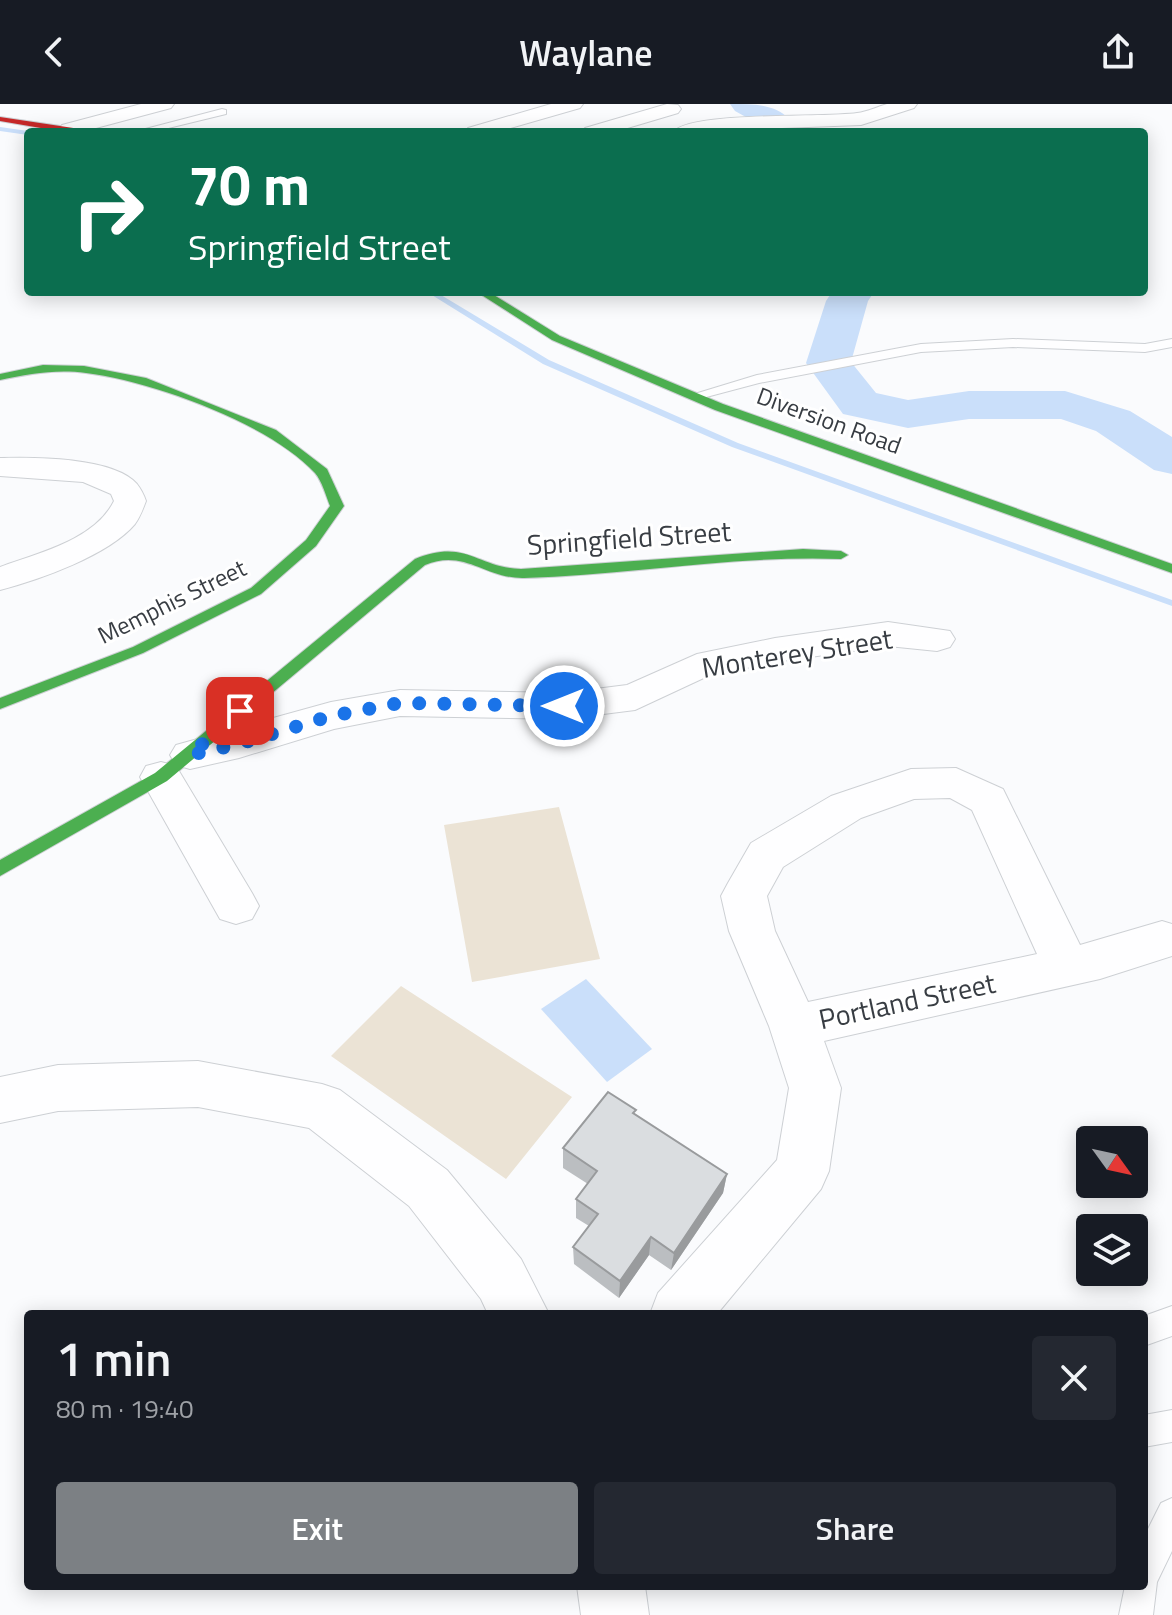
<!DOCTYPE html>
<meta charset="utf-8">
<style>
:root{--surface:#171b24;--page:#242831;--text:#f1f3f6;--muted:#9ea1a6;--accent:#7c8084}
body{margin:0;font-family:"Titillium Web",sans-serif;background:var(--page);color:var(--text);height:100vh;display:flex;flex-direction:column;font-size:30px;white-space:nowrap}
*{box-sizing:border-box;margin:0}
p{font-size:26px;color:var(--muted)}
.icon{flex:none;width:44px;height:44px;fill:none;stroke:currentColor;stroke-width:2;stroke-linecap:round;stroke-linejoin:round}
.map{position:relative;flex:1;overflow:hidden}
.panel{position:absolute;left:24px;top:1206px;width:1124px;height:280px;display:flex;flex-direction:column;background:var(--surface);border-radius:8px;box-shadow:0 4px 20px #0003}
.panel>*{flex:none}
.hud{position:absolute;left:24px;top:24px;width:1124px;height:168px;border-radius:8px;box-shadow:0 4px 20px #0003;background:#0b6e4f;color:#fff;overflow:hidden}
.needle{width:52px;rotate:123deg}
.fabs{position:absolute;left:1076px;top:1022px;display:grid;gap:16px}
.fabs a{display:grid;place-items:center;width:72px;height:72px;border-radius:8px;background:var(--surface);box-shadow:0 4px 20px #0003;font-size:40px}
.pin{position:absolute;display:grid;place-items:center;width:68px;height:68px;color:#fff;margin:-34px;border-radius:16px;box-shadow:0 4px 12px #0006}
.me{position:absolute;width:88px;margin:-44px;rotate:270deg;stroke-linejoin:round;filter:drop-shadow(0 0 6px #0008)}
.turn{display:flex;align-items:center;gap:28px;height:168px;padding:0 32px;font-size:36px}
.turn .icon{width:104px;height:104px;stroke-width:2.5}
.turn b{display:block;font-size:56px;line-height:68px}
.round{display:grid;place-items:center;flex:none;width:84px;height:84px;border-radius:8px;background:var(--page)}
.head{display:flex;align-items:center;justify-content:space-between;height:136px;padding:0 32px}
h1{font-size:48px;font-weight:600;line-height:60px}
.action{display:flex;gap:16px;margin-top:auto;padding:16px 32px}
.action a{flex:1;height:92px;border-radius:8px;background:var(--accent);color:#fff;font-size:32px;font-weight:600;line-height:92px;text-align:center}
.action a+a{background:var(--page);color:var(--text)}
header{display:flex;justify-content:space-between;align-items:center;height:104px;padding:0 32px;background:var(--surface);font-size:36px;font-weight:600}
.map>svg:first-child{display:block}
.green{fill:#ebe3d5}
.water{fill:#cadffa}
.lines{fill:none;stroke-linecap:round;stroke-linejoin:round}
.stream{fill:#cadffa;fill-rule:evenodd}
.river{fill:#cadffa;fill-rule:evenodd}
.lane-casing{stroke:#cdd0d4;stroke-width:2}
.street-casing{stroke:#cdd0d4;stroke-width:2}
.fast-casing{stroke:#cdd0d4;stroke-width:2}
.jam-casing{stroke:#cdd0d4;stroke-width:2}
.lane{fill:#fefeff;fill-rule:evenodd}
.street{fill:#fefeff;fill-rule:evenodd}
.fast{fill:#4caf50;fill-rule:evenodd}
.jam{fill:#c62828;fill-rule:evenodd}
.wall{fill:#bbbec1}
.shaded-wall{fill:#999b9d}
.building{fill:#dadde0;stroke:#999b9d;stroke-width:2}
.route{stroke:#1a73e8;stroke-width:14;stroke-dasharray:0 25.2}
.labels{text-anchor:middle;stroke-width:6;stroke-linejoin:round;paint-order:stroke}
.far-street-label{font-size:24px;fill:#383d43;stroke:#fff}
.street-label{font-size:28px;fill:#383d43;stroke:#fff}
</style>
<header><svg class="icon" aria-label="back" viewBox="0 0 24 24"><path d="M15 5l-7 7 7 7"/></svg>Waylane<svg class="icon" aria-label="share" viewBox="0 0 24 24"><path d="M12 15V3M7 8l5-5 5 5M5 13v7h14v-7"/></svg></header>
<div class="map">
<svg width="1172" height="1511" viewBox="0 0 1172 1511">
<rect width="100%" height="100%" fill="#fafbfd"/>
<path class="green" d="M559,703L600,855L472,878L444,721Z
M401,882L572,993L506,1075L331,952Z"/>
<path class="water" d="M586,875L652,945L607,978L541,905Z"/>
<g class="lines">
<path class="stream" d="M0,23L28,27L30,28H28V31L0,27Z
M427,188H436L549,256L738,339L1172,496V502L732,343L543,260Z"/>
<path class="river" d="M730,0C759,0 785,0 798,28H766L764,23L735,7Z
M832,188H874L868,197L851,258L876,289L908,296L969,287H1065L1130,307L1172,333V370L1154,366L1096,327L1061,315H969L908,324L843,310L806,259L826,197Z"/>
<defs>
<path id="lane" d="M222,5L226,6V10L152,28H134Z
M1013,235L1145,240L1172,235V243L1145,248L1013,243L921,248L759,279L695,296L688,292L757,271L921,240Z
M1172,1202V1232L1144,1242V1212Z
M1172,1306V1338L1144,1343V1311Z
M1172,1394V1447L1157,1478L1153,1511H1119L1125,1482H1144V1433L1161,1399Z"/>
<path id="street" d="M141,0H174L171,4L81,28H61L59,25L62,21Z
M551,0H583L580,4L497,28H465L468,24Z
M667,0L678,1L681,5L678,9L614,28H582L585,24Z
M887,0H917L914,4L861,21L673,28C691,7 824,14 857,9C867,8 877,3 887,0Z
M0,354C33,353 114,353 137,380C141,385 144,391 146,397C143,405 140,413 135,420C109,451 39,476 0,486V463C38,449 95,436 114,397L111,390L83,378L0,372Z
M888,518L950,527L955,535L950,543L937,547L888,542L775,558L708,572L635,606L564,615L400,612L334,625L239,654L190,665L176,661L170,651L176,641L331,598L400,586L564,589L627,581L697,550L775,534Z
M161,658L176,662L252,789L259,802L252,815L236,820L220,815L140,673L146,662Z
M956,664L1003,685L1080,841L1162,817L1172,820V852L1100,875L824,937L841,984L829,1067L821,1085L717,1210H650L658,1189L777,1056L789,984L769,922L729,827L721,792L728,779L751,739L831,692L911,665ZM950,694L972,706L1037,850L808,898L775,827L767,792L783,763L861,714L914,695Z
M198,957L322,980L340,986L447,1066L521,1155L549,1210H488L481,1195L409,1102L309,1024L198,1003L58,1007L0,1019V973L58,961Z
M577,1482H645L649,1511H581Z"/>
<path id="fast" d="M477,188H489L560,232L723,300L1172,460V469L715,306L552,236Z
M43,261L84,262L146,274L276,326L327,365L344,402L316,442L261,490L143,549L0,605V594L133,543L251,484L306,436L330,402C326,392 322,377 315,369C269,319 151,277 86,269C56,265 29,270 0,276V270Z
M803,445L841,447L848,451L841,455C735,451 630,471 524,474C486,475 464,444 425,461L167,677L0,772V756L155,669L415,455C466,434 477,464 521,465Z"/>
<path id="jam" d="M0,13L80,25L84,28H64L0,17Z"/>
</defs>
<use href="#lane" class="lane-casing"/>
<use href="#street" class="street-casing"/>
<use href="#fast" class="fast-casing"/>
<use href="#jam" class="jam-casing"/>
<use href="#lane" class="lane"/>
<use href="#street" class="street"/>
<use href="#fast" class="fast"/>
<use href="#jam" class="jam"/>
</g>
<path class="wall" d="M636,1011L727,1070L723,1089L671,1166L649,1151L619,1194L574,1160L573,1143L589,1122L576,1114V1095L588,1080L563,1064V1044Z"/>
<path class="shaded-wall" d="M727,1070L723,1089L671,1166L674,1149Z
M651,1133L649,1151L619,1194L620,1177Z"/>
<path class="building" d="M608,988L636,1006L633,1009L727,1070L674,1149L651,1133L620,1177L573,1143L598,1110L576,1095L597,1067L563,1044Z"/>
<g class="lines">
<path class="route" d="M240,607L190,651L239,640L331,612L400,599L564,602"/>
</g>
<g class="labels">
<g class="far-street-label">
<text transform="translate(829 317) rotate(20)" y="8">Diversion Road</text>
<text transform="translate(172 498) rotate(-26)" y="8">Memphis Street</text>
</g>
<g class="street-label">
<text transform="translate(629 434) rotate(-4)" y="10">Springfield Street</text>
<text transform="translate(797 549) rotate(-9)" y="10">Monterey Street</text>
<text transform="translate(907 897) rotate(-12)" y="10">Portland Street</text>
</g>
</g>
</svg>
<div class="fabs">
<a><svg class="needle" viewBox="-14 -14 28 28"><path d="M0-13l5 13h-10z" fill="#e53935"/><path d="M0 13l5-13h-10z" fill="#9ea1a6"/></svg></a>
<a><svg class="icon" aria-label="layers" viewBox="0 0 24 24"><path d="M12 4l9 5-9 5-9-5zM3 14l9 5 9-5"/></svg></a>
</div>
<div class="pin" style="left:240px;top:607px;background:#d93025"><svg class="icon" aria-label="arrive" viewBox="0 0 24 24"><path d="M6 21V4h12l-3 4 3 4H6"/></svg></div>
<svg class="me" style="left:564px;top:602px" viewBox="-20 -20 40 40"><circle r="17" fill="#1a73e8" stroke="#fff" stroke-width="3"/><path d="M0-11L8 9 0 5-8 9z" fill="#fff"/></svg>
<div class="hud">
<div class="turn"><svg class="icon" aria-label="right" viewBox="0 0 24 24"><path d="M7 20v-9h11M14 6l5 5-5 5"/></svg><div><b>70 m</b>Springfield Street</div></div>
</div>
<section class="panel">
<div class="head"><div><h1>1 min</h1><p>80 m · 19:40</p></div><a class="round"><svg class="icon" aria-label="close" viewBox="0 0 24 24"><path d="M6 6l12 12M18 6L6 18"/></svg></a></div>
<div class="action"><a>Exit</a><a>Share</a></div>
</section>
</div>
